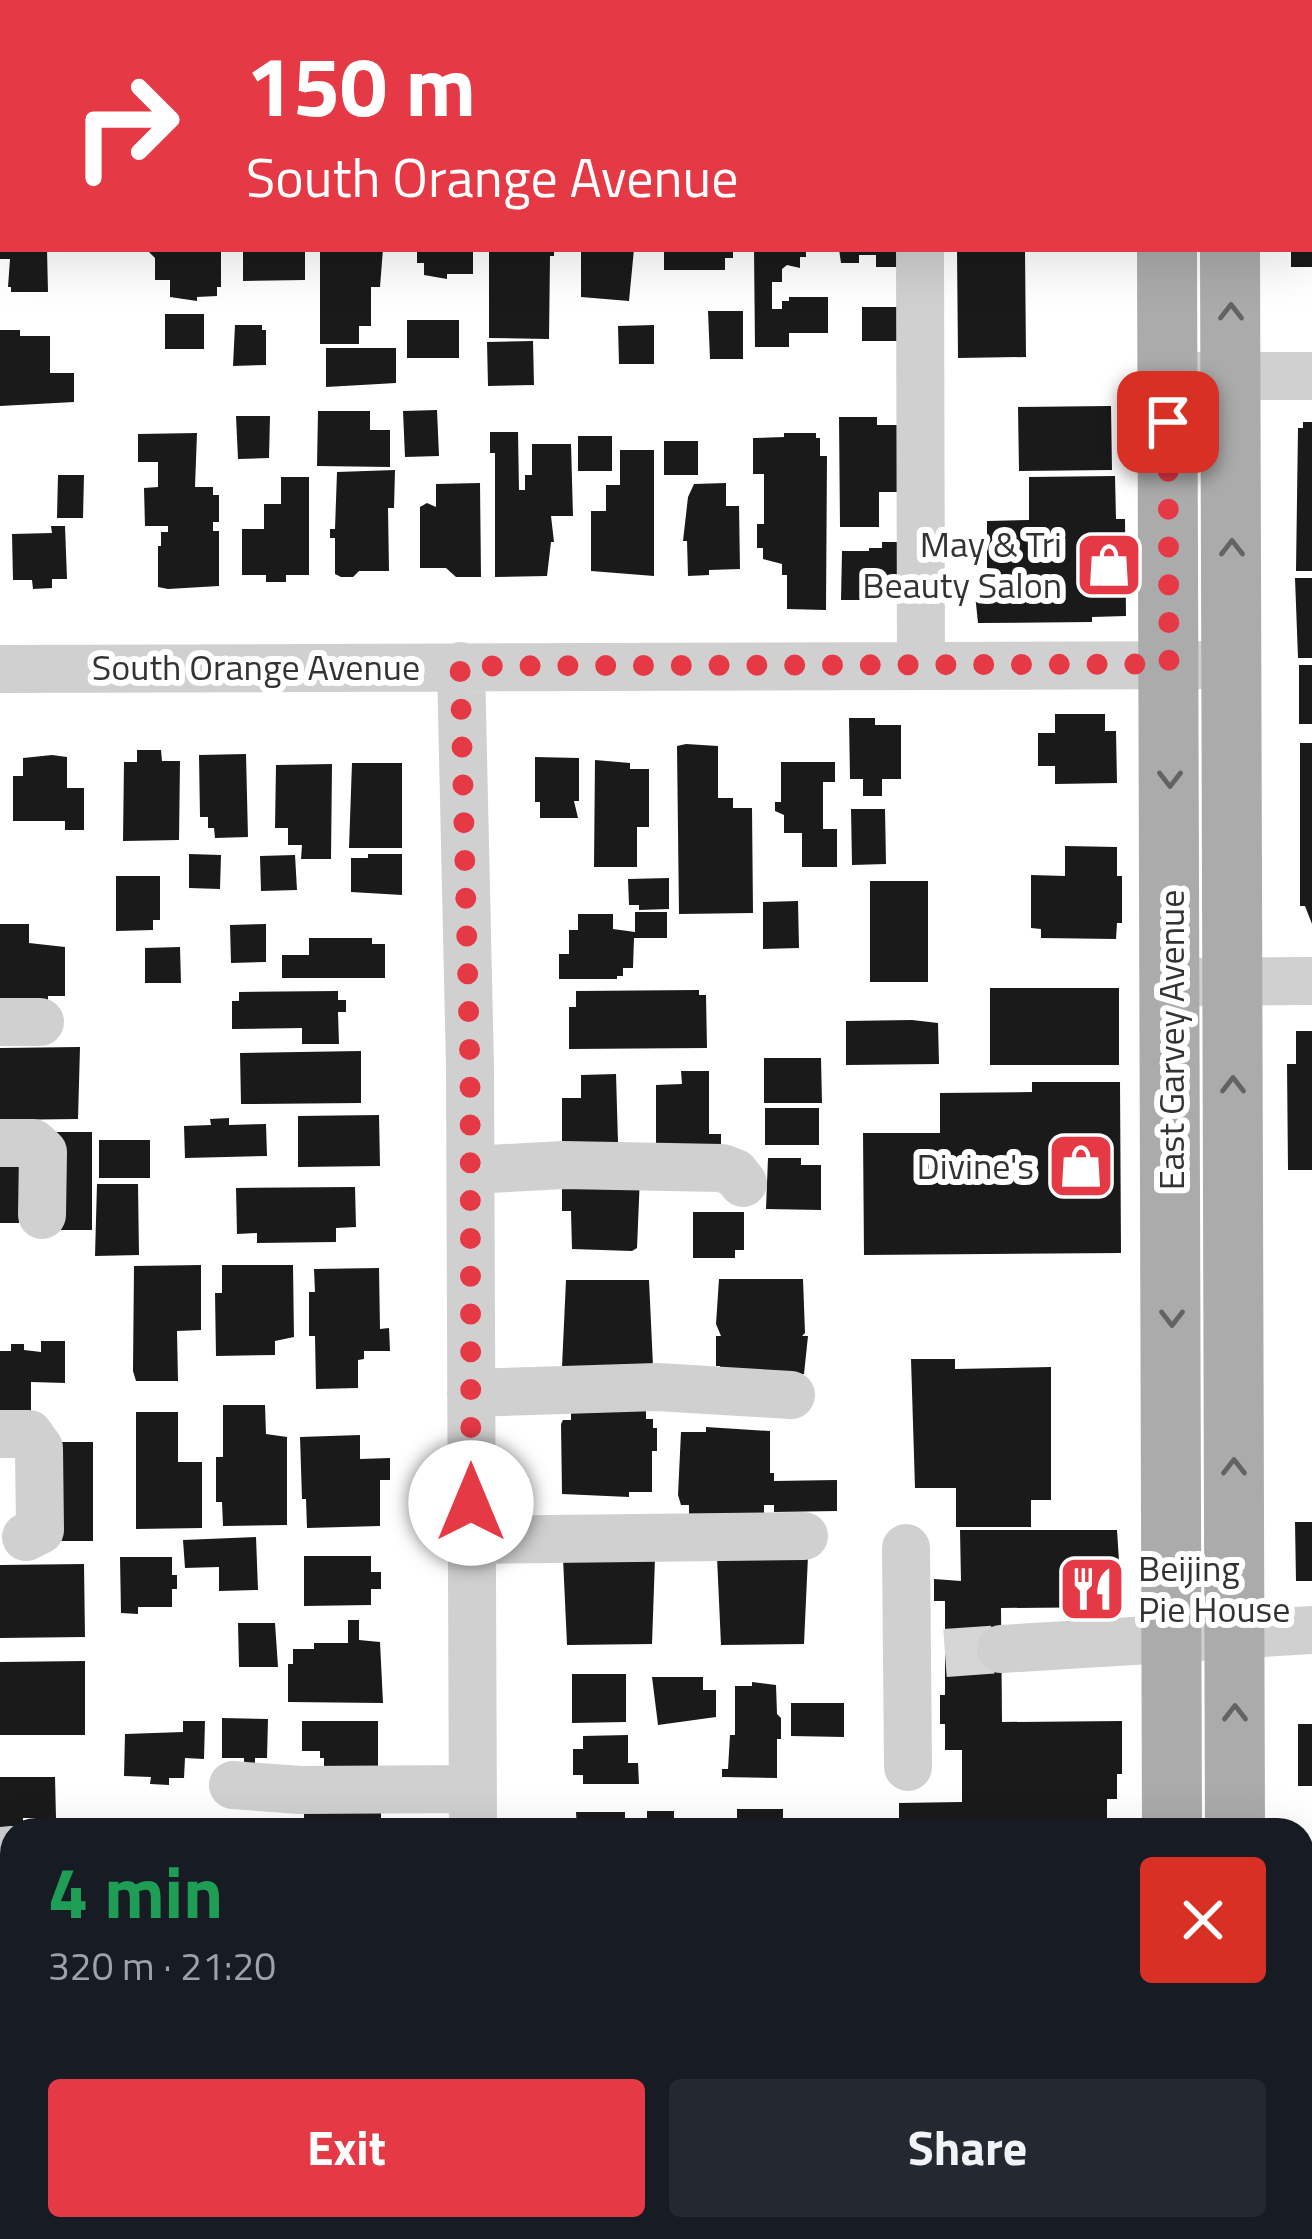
<!DOCTYPE html>
<meta charset="utf-8">
<style>
:root{--surface:#171b24;--page:#242831;--text:#f1f3f6;--muted:#9ea1a6;--accent:#e63946}
body{margin:0;font-family:"Titillium Web",sans-serif;background:var(--page);color:var(--text);height:100vh;display:flex;flex-direction:column;font-size:45px;white-space:nowrap}
*{box-sizing:border-box;margin:0}
p{font-size:39px;color:var(--muted)}
.icon{flex:none;width:66px;height:66px;fill:none;stroke:currentColor;stroke-width:2;stroke-linecap:round;stroke-linejoin:round}
.map{position:relative;flex:1;overflow:hidden}
.sheet{position:absolute;left:0px;top:1818px;width:1314px;height:423px;display:flex;flex-direction:column;background:var(--surface);border-radius:36px 36px 0 0;box-shadow:0 12px 48px #0002}
.sheet>*{flex:none}
.hud{position:absolute;left:0px;top:0px;width:1314px;height:252px;box-shadow:0 12px 48px #0002;background:#e63946;color:#fff;overflow:hidden}
.pin{position:absolute;display:grid;place-items:center;width:102px;height:102px;color:#fff;margin:-51px;border-radius:24px;box-shadow:0 6px 18px #0006}
.me{position:absolute;width:132px;margin:-66px;rotate:0deg;stroke-linejoin:round;filter:drop-shadow(0 0 9px #0008)}
.turn{display:flex;align-items:center;gap:42px;height:252px;padding:0 48px;font-size:54px}
.turn .icon{width:156px;height:156px;stroke-width:2.5}
.turn b{display:block;font-size:84px;line-height:102px}
.round{display:grid;place-items:center;flex:none;width:126px;height:126px;border-radius:12px;background:var(--page)}
.summary{display:flex;align-items:center;justify-content:space-between;height:204px;padding:0 48px}
h1{font-size:72px;font-weight:700;line-height:90px;color:#1e9e55}
.cta{display:flex;gap:24px;margin-top:auto;padding:24px 48px}
.cta a{flex:1;height:138px;border-radius:12px;background:var(--accent);color:#fff;font-size:48px;font-weight:700;line-height:138px;text-align:center}
.cta a+a{background:var(--page);color:var(--text)}
.map>svg:first-child{display:block}
.building{fill:#1a1a1a}
.lines{fill:none;stroke-linecap:round;stroke-linejoin:round}
.minor-tunnel{stroke:#d6d6d6;stroke-width:48;stroke-dasharray:48 24;stroke-linecap:butt}
.minor{stroke:#d0d0d0;stroke-width:48}
.major{stroke:#ababab;stroke-width:60}
.oneway{stroke:#636363}
.route{stroke:#e63946;stroke-width:21;stroke-dasharray:0 37.8}
.labels{text-anchor:middle;stroke-width:12;stroke-linejoin:round;paint-order:stroke}
.poi-label{font-size:36px;fill:#333;stroke:#fff;text-anchor:end}
.street-label{font-size:36px;fill:#333;stroke:#fff}
</style>
<div class="map">
<svg width="1312" height="2239" viewBox="0 0 1312 2239">
<rect width="100%" height="100%" fill="#fff"/>
<path class="building" d="M0,249H47L48,292H11V287H8L10,259H0Z
M146,249H221V287H217V296L197,297V301L170,297V280H155V258Z
M243,249H305V280L243,281Z
M320,249H383L380,287H371V326H359V344H320Z
M417,249H473V274H447V279L424,275V263H417Z
M489,249H554V256H550L549,339L489,338Z
M581,249H634L629,301L581,297Z
M664,249H733V258H725V270H664Z
M754,249H806V257H800V268L787,265L782,269V282H772V309H782V301H789V297H828V333H789V347H755Z
M839,249H900V267H876V255H859V263H841Z
M957,249H1025L1026,357L958,358Z
M1291,249H1312V267H1291Z
M862,307H899V341H862Z
M708,311H743V359H710Z
M165,314H204V349H165Z
M407,320H459V358H407Z
M235,325H262V330H266V365L233,366Z
M654,325V364H619L618,326Z
M0,330H20V336H50V373H74V402L0,406Z
M533,341L534,385L488,386L487,342Z
M326,348H396V383L326,387Z
M1111,406L1112,470L1019,471L1018,407Z
M437,410L439,456L405,457L403,411Z
M318,411H370V430H390V467L317,466Z
M236,416H270L269,458L238,459Z
M839,417H877V425H902V492H879V527H840Z
M1303,422H1312V571H1296L1298,428H1303Z
M490,432H518L519,490H525V475H532V444H571L573,516H551L554,542H551L547,576L495,577V453H490Z
M197,433L195,487H213V495H219V522H213V531H219V586L168,589L158,587V546H161V532H168V526H145L144,488L158,487V462H138V434Z
M784,433H816V438H820V456H827L826,610L787,609V575H782V564L763,559V548H757V524H764V474H753V438L784,437Z
M578,436H612V471H578Z
M664,441H698V475H664Z
M620,450H654V576L591,571V511H606V485H620Z
M395,470L394,508H388L389,571H359L353,577H341L335,574V538H330V529H335L337,472Z
M58,475H84L83,518H57Z
M1115,476L1116,519H1125L1126,616L1092,617V622L978,623L975,594H978V571H987V521L1029,520V477Z
M281,477H309V575H286V582H266V575H242V529H264V504H281Z
M480,483L481,577H456L446,568H420V507L427,503L436,507V484Z
M726,483V506H739L740,569L709,570V575L688,576L687,541H683L688,497L694,484Z
M51,526H65L67,579H52V588L33,589L32,580H13L12,534L52,533Z
M882,542H902L901,600H841L842,551H869V548H882Z
M1295,578H1312V658H1298Z
M1299,665H1312V724H1299Z
M1055,714H1105V731H1116L1117,783L1055,784V766H1038V733H1055Z
M849,718H875V725H901V779H882V796H863V779H850Z
M1300,743H1312V924L1305,906H1300Z
M686,744L718,746V798H733V808H752L753,913L679,914L677,746Z
M137,750H161L162,761H180L179,840L123,841L124,762H137Z
M246,754L248,837L215,838L214,828H208V817H200L199,755Z
M52,755L67,757V788H84V830H65V821H13V776H23V758Z
M535,757L579,758V801H574L578,818H540V802H535Z
M595,760L630,763V769H649V827H637V867H594Z
M781,762H835V782H823V829H837V867H802V833H784V815L775,811V802H781Z
M352,763H402V848H349Z
M332,764L331,859H301L302,845H288V828H275L276,765Z
M851,809H885L886,864L852,865Z
M1065,846L1117,847V876H1122V923H1117L1116,939L1041,938V929L1031,928V875L1065,876Z
M189,854L221,855L220,889L189,888Z
M368,854H402V895L351,892V858H368Z
M295,855L297,890L261,891L260,856Z
M116,876H160V920H153V930L116,931Z
M669,878V909L639,910V905H629L628,879Z
M870,881H928V982H870Z
M798,901L799,948L763,949V902Z
M635,912H667V938H634L633,968H623V976H617V979H559V954H569V930H578V914H613V929L635,932Z
M0,924H29V943L65,947V996H48V1001H0Z
M266,924V962L231,963L230,925Z
M309,938H372V944H385V978H282V955H309Z
M180,947L181,983H145V948Z
M990,988H1119V1065H990Z
M699,990V995H706L707,1048L569,1049V1007H576V991Z
M338,991V1000H346V1012H338L339,1044H302V1028L232,1029V1001H239V992Z
M912,1020L938,1023L939,1064L846,1065V1021Z
M1296,1031H1312V1170H1288L1287,1064H1296Z
M80,1047L78,1119L0,1120V1048Z
M361,1051V1103L241,1104L240,1053Z
M764,1058H821L822,1103H764Z
M681,1071H709V1134H721V1149H656V1085L682,1084Z
M616,1074L618,1143L562,1144V1098H581V1075Z
M1032,1082H1120L1121,1253L864,1255L863,1133H940V1093L1032,1092Z
M765,1108H819V1145H765Z
M379,1115L380,1166L298,1167V1116Z
M229,1118V1125L266,1124L267,1156L185,1158L184,1126L211,1125L210,1119Z
M55,1132H92V1230H55Z
M99,1140H150V1178H99Z
M0,1156H19V1223H0Z
M768,1158H801V1165H821V1210L766,1209Z
M562,1172L640,1176L637,1248L632,1251L572,1249L571,1211H562Z
M97,1184H138L139,1255L95,1256Z
M355,1187L356,1227L336,1228V1242L257,1243V1233L237,1234L236,1188Z
M693,1212H744V1250H735V1258H693Z
M201,1265V1330L177,1331L178,1381H136L133,1371L134,1266Z
M222,1265H293L294,1337L275,1341V1355L216,1356L215,1293H222Z
M379,1268L380,1329L389,1328L390,1351H364V1359L358,1360V1388L316,1389L315,1336H309V1292H315L314,1269Z
M719,1279H803L805,1333L802,1336H808L804,1374L720,1375V1366H716V1336H721L716,1324Z
M566,1280H649L653,1366L562,1367Z
M41,1341H65V1383L31,1382V1420L0,1417V1351H11V1344H24V1350L41,1352Z
M911,1359H955V1369L1051,1367V1500H1031V1527H956V1488H915Z
M646,1397V1419H653V1428H657V1451H652V1492H629V1497L562,1494L561,1424L563,1420H571V1398Z
M223,1405H265L266,1434L287,1437V1525L223,1526L222,1502H216V1457H223Z
M136,1412H178V1462H202V1528L136,1529Z
M706,1427L770,1431V1473H774V1481L837,1480V1511L774,1512V1505H764V1526H689V1505H681L678,1495L681,1432H706Z
M360,1435V1459L390,1458V1480H380V1526L307,1528L306,1499H302L300,1437Z
M58,1442H93V1541H58Z
M1295,1522H1312V1581H1296Z
M960,1530H1117L1122,1607L1001,1608L1002,1722L1122,1721V1774H1117V1799H1107V1830H899V1803L962,1802V1750H945V1724H940V1695H945V1601H934V1579L961,1581Z
M256,1537L258,1590L219,1591V1567L185,1568L183,1540Z
M304,1556H371V1572H381V1589H371V1605L304,1606Z
M808,1556L804,1644L721,1645L717,1557Z
M120,1557H172V1575H177V1589H172V1607H138V1614L121,1613Z
M563,1558H655L652,1644L567,1645Z
M84,1564L85,1637L0,1638V1565Z
M348,1620H359V1640L380,1642L383,1703L288,1702V1664H293V1649H314V1643H348Z
M238,1623H275L278,1667H239Z
M85,1661V1735H0V1662Z
M572,1674H626V1722L572,1723Z
M652,1677H703V1690H716V1717L658,1725Z
M752,1682L776,1685L777,1714L781,1718V1739H777V1778L722,1777V1769H728L730,1735H735V1686H752Z
M791,1703H844V1737L791,1736Z
M222,1718L268,1719L267,1758H255V1766H244V1758H222Z
M183,1721H205L204,1759L185,1758L184,1778H169V1785L150,1784L151,1777L124,1776L125,1734L183,1732Z
M302,1721H378V1787H324V1758H320V1751H302Z
M1298,1724H1312V1786H1298Z
M628,1735V1763H638L639,1784H583V1775H573V1749H583V1736Z
M0,1777H55L56,1818H23V1830L0,1833Z
M737,1809H783V1830H737Z
M381,1810V1830H304V1811Z
M647,1811H674V1830H647Z
M576,1812H625V1830H577Z
M8,1889H12V1945H0V1904H8Z
M1305,1914H1312V1952H1305Z
M0,1970H12V2009H0Z
M0,2174H12V2232H0Z
M25,2229H59V2239H25Z
M1012,2229L1034,2233V2239H995V2234L1012,2233Z"/>
<g class="lines">
<path class="minor-tunnel" d="M945,1653L1001,1649"/>
<path class="minor" d="M919,0V3
M83,3V0
M1311,81H1312
M920,249L921,663
M1168,376H1312
M461,666L470,1068L473,1830
M0,669L1232,665
M1197,982L1312,981
M0,1022H40
M0,1143H33L43,1152L42,1215
M471,1170L563,1165L722,1168L735,1173L743,1183
M471,1393L657,1387L791,1395
M0,1434H29L39,1448L40,1530L26,1537
M471,1540L804,1536
M906,1548L908,1767
M1001,1649L1312,1630
M233,1785L300,1790L473,1789
M0,1851L12,1850
M473,2229V2239"/>
<path class="major" d="M1166,0V3
M1229,0V3
M1167,249L1172,1830
M1230,249L1235,1830
M1176,2229V2239
M1237,2229V2239"/>
</g>
<defs><path id="oneway-chevron" d="M-2-3.5L2.5 0L-2 3.5" fill="none" stroke-width="1.6" stroke-linecap="round" stroke-linejoin="round" transform="scale(3)"/></defs>
<g class="oneway">
<use href="#oneway-chevron" transform="translate(1231 312) rotate(-90)"/>
<use href="#oneway-chevron" transform="translate(1232 548) rotate(-90)"/>
<use href="#oneway-chevron" transform="translate(1170 779) rotate(90)"/>
<use href="#oneway-chevron" transform="translate(1233 1085) rotate(-90)"/>
<use href="#oneway-chevron" transform="translate(1172 1318) rotate(90)"/>
<use href="#oneway-chevron" transform="translate(1234 1467) rotate(-90)"/>
<use href="#oneway-chevron" transform="translate(1235 1713) rotate(-90)"/>
</g>
<g class="lines">
<path class="route" d="M471,1503L470,1068L460,666L1169,664L1168,422"/>
</g>
<defs>
<symbol id="shop-square" viewBox="-11 -11 22 22"><rect x="-9" y="-9" width="18" height="18" rx="4" fill="#e63946" stroke="#fff"/><path d="M-5-2.5h2.3a2.7 3.5 0 0 1 5.4 0H5L5.5 6h-11ZM-1.5-2.5h3a1.5 2.3 0 0 0-3 0Z" fill="#fff"/></symbol>
<symbol id="restaurant-square" viewBox="-11 -11 22 22"><rect x="-9" y="-9" width="18" height="18" rx="4" fill="#e63946" stroke="#fff"/><path d="M-5-6h1v4h1v-4h1v4h1v-4h1v5L-1.5 .5V6h-2V.5L-5-1ZM5-6V6H3V1.5H1.5Q1.5-4 5-6Z" fill="#fff"/></symbol>
</defs>
<g fill-rule="evenodd">
<use href="#shop-square" x="1071" y="527" width="76" height="76"/>
<use href="#shop-square" x="1043" y="1128" width="76" height="76"/>
<use href="#restaurant-square" x="1054" y="1551" width="76" height="76"/>
</g>
<g class="labels">
<g class="poi-label">
<text x="1062" y="557">May &amp; Tri<tspan x="1062" dy="41">Beauty Salon</tspan></text>
<text x="1034" y="1179">Divine's</text>
<text x="1138" y="1581" text-anchor="start">Beijing<tspan x="1138" dy="41">Pie House</tspan></text>
</g>
<g class="street-label">
<text x="256" y="680">South Orange Avenue</text>
<text transform="translate(1171 1040) rotate(-90)" y="13">East Garvey Avenue</text>
</g>
</g>
</svg>
<div class="pin" style="left:1168px;top:422px;background:#d93025"><svg class="icon" aria-label="arrive" viewBox="0 0 24 24"><path d="M6 21V4h12l-3 4 3 4H6"/></svg></div>
<svg class="me" style="left:471px;top:1503px" viewBox="-20 -20 40 40"><circle r="19" fill="#fff"/><path d="M0-13L10 11 0 6-10 11z" fill="#e63946"/></svg>
<div class="hud">
<div class="turn"><svg class="icon" aria-label="right" viewBox="0 0 24 24"><path d="M7 20v-9h11M14 6l5 5-5 5"/></svg><div><b>150 m</b>South Orange Avenue</div></div>
</div>
<section class="sheet">
<div class="summary"><div><h1>4 min</h1><p>320 m · 21:20</p></div><a class="round" style="background:#d93025;color:#fff"><svg class="icon" aria-label="close" viewBox="0 0 24 24"><path d="M6 6l12 12M18 6L6 18"/></svg></a></div>
<div class="cta"><a>Exit</a><a>Share</a></div>
</section>
</div>
